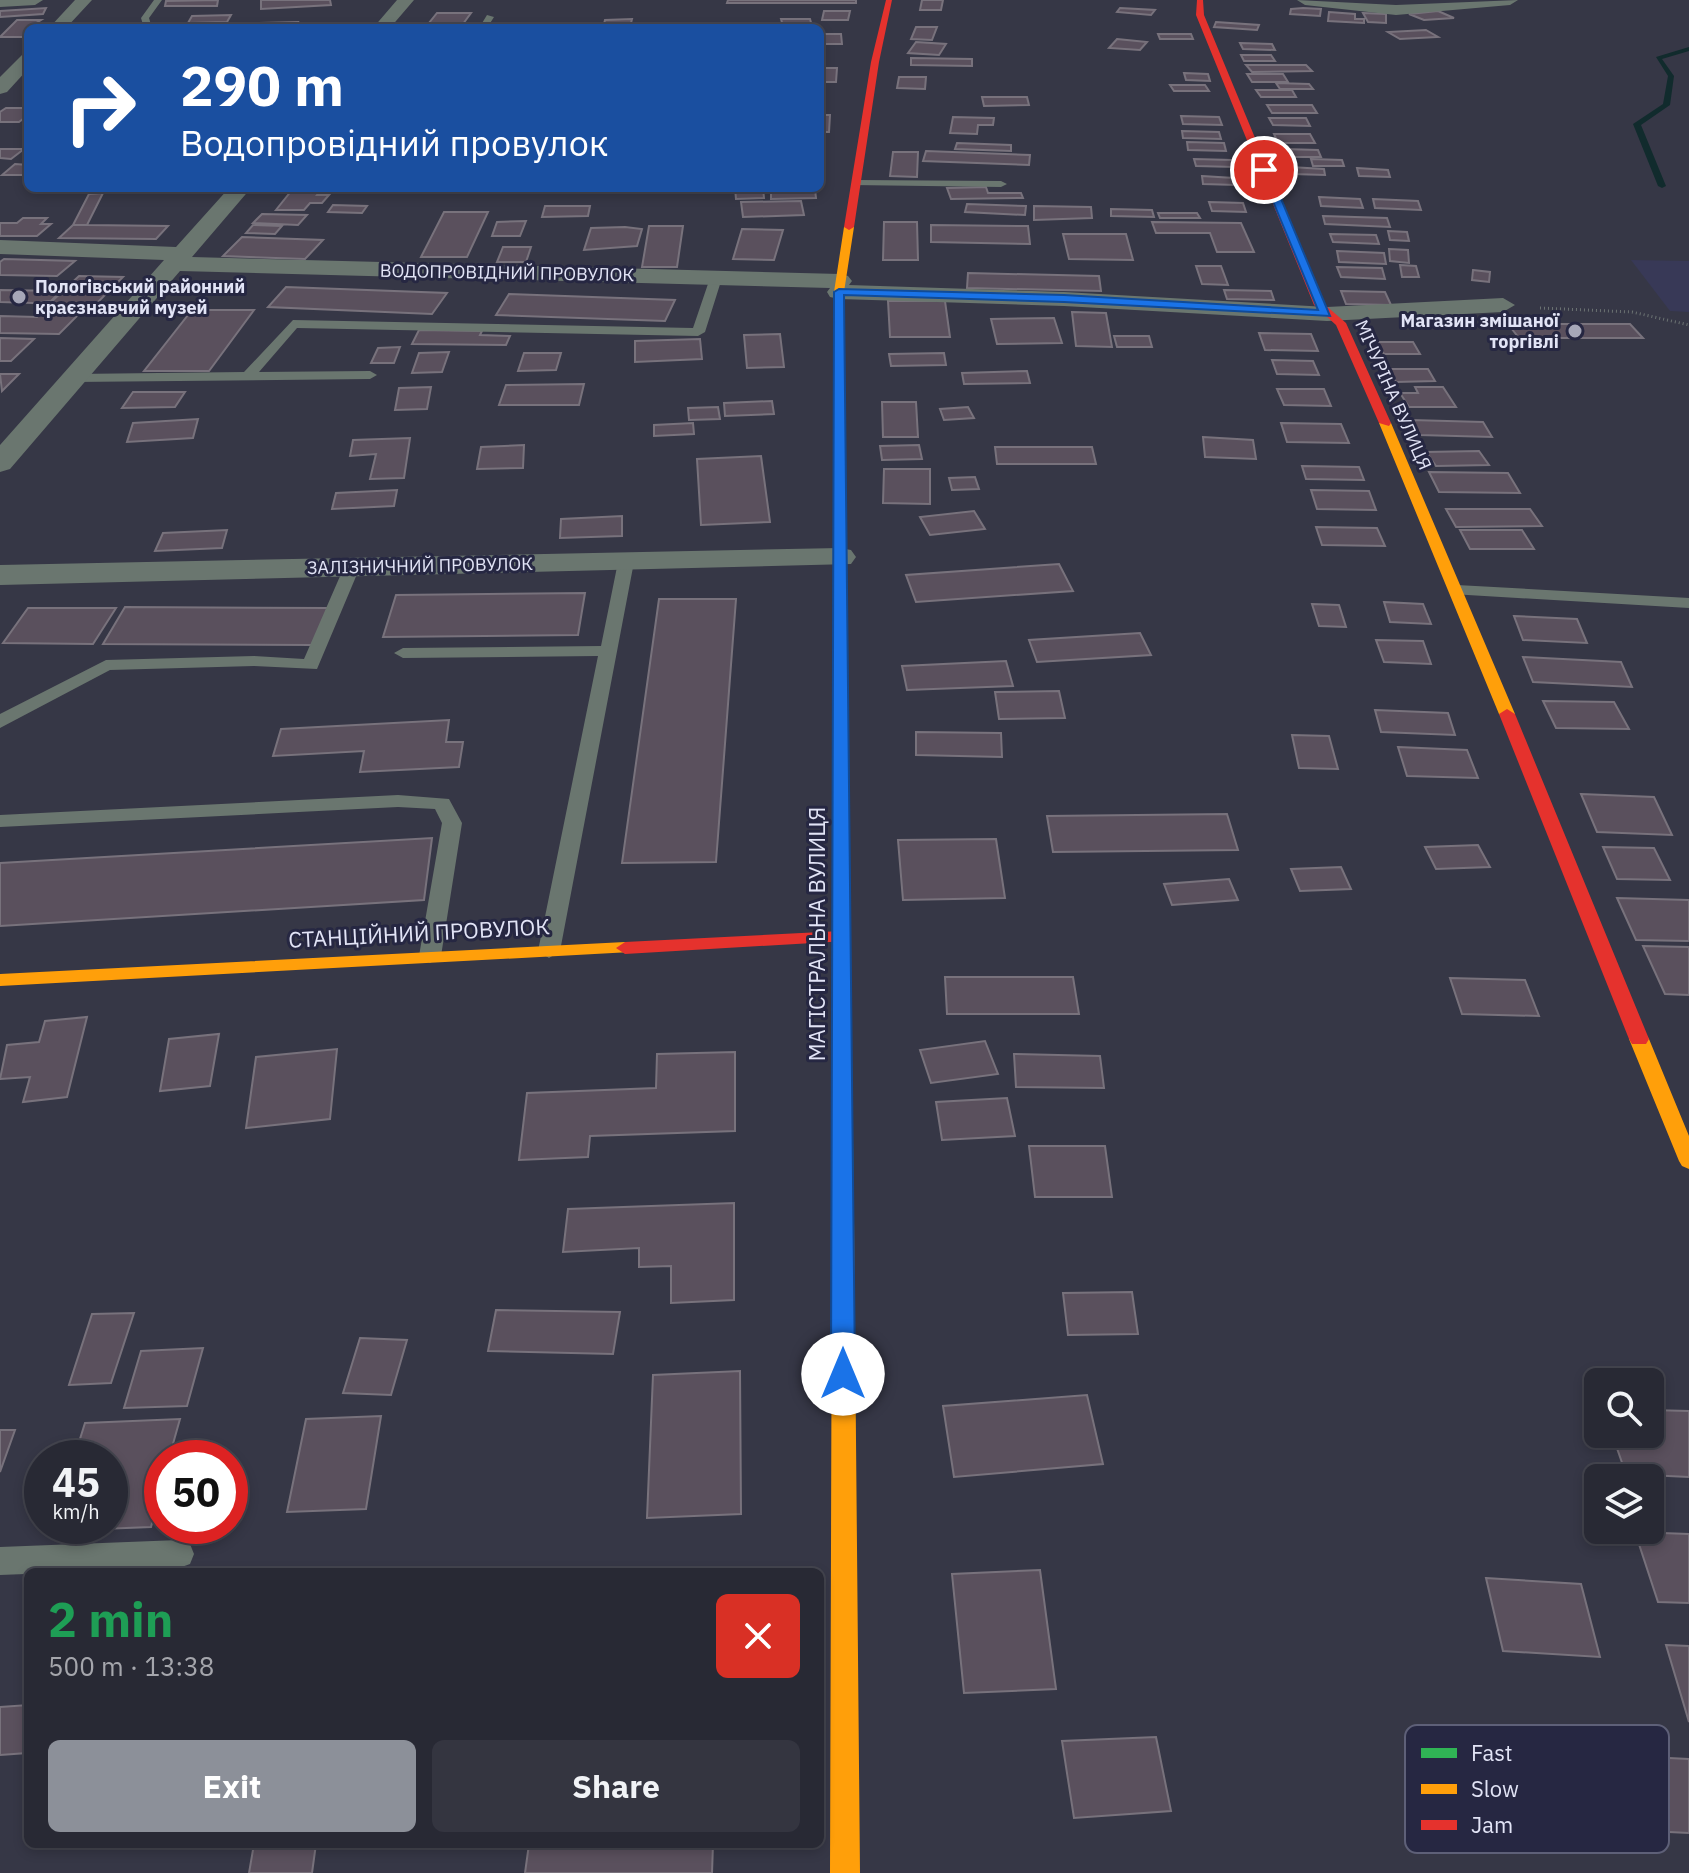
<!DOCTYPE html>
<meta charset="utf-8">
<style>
:root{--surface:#282934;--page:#343540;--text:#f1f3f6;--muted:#a5a6ac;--line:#44454f;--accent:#8c9099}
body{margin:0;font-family:"IBM Plex Sans",sans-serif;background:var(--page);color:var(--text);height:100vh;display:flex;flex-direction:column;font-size:30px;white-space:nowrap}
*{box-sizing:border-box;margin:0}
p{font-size:26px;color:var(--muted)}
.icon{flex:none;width:44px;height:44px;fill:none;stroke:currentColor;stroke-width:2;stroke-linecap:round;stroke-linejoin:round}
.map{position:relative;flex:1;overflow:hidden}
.panel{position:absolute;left:24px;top:1568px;width:800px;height:280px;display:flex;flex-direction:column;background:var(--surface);border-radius:12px;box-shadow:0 4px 12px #0003,0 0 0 2px var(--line)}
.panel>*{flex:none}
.top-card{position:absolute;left:24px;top:24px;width:800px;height:168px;border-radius:12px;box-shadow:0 4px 12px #0003,0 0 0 2px var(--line);background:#1a4fa0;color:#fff;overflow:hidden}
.fabs{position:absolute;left:1584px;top:1368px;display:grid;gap:16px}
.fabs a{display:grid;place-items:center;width:80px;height:80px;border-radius:12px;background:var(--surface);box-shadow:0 4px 12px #0003,0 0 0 2px var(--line);font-size:40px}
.speed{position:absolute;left:24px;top:1440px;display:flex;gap:16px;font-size:40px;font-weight:700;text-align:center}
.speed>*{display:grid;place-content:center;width:104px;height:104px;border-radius:50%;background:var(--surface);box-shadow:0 4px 12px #0003,0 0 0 2px var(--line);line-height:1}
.speed small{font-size:20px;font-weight:400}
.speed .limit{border:12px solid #d22;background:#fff;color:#111}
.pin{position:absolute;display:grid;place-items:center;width:68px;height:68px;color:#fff;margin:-34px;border:4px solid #fff;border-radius:50%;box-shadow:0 2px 8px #0007}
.me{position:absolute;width:88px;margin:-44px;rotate:0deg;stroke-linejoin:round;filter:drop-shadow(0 0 6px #0008)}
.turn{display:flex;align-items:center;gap:28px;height:168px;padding:0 24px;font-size:36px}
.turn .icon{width:104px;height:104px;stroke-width:2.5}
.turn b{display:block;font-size:56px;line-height:68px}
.round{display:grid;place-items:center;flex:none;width:84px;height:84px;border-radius:12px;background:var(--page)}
.overview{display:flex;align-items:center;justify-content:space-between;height:136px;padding:0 24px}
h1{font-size:48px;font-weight:800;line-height:60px;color:#1e9e55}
.cta{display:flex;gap:16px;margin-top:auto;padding:16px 24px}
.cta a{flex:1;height:92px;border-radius:12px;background:var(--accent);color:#fff;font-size:32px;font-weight:800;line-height:92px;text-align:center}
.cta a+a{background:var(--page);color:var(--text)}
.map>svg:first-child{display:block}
.built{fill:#383957}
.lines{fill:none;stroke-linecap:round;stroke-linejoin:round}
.stream{fill:#112b2d;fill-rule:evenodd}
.building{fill:#5a505d;stroke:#78727c;stroke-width:2}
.path{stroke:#6b7272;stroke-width:3;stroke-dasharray:1 3;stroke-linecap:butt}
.lane{fill:#6a766f;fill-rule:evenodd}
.street{fill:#6a766f;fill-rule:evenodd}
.fast{fill:#30b455;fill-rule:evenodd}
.slow{fill:#ff9f0a;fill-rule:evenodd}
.jam{fill:#e5322d;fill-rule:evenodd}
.route{fill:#1a73e8;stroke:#114b97;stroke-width:2}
.poi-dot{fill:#a6a7b8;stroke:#262742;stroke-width:3}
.labels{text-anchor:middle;stroke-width:6;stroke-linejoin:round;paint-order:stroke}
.far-street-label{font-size:18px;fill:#e2e4f6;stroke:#262742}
.far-poi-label{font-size:18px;font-weight:bold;fill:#e2e4f6;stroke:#262742;text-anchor:start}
.street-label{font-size:22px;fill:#e2e4f6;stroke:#262742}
.key{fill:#262742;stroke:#5e6078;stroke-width:2}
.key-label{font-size:22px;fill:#e2e4f6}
</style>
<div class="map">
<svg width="1689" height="1873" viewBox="0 0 1689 1873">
<rect width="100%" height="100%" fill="#363746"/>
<path class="built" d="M1631,260L1689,261V312L1670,311Z"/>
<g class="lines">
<path class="stream" d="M1689,47V51L1662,59L1674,76L1670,105L1641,125L1666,186L1662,188L1658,186L1633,124L1663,104L1668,76L1656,57Z"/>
</g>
<path class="building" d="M218,0L217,6H165L166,1Z
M261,0H330L331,5L261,9Z
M728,0H856V3H727Z
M922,0H943L941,10H920Z
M46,8L43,14L0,17V11Z
M1120,8L1155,10L1151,15L1117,12Z
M1291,9L1303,8L1321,9L1320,16L1290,14Z
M824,11H850L848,20H822Z
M1438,11L1454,18L1424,20L1409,14Z
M1329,12L1355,14V19H1364V23L1328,21Z
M437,13H471L460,28H425Z
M1363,13L1386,14V23L1368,22Z
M231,15L227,22L188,23L192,16Z
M632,19L630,27L604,24L605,20Z
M781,19H810L812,26H783Z
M17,20H41L28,28L24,37H0Z
M298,22L296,27L258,28L260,23Z
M1216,22L1259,25L1257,30L1214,27Z
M916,27H937L932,40L911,39Z
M1426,30L1438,37L1400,39L1388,32Z
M820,34H841L842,44H820Z
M1158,34H1191L1193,39H1160Z
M1117,39L1147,42L1140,50L1109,48Z
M916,42L946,44L939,55L908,53Z
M1240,43L1272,44L1275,50L1243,49Z
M1241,55H1271L1275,61H1244Z
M911,58L972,59V66L911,65Z
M1246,65H1306L1312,71L1252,72Z
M820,68H837L836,82H820Z
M1184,73L1208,74L1210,81L1186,80Z
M1247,74H1283L1288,82H1252Z
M899,77H926L925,89L897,88Z
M1276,83L1309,84L1313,89H1280Z
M1170,85H1205L1209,91H1174Z
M1256,90H1292L1296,97H1261Z
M982,97H1027L1029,105L984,106Z
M1267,105H1312L1317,113H1272Z
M6,108H28V115L19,122H0V112Z
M820,115H830L829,132H820Z
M1181,116L1219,117L1222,125L1183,124Z
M953,117L994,118L993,125H978L977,134L950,133Z
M1269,118H1306L1310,126L1273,125Z
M1182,131L1219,132L1221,139L1183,138Z
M1274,134H1310L1315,143H1278Z
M1187,142L1224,143L1226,151L1188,150Z
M957,143L1011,145V151L955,149Z
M0,149H24L11,159L0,158Z
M1284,149L1318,150L1321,157H1287Z
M926,151L1030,155L1029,165L923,161Z
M893,152H918L917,177L890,176Z
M1194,159L1232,160L1235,167L1196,166Z
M1311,159L1342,160L1344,166H1313Z
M15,164L28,165V175H2Z
M1290,167L1324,169L1325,175L1292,174Z
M1357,168L1388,170L1390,177L1359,176Z
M1202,176L1234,178L1236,185L1203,184Z
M986,187L988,193H1021L1023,198L951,199L947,188Z
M735,188H763L764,198L736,199Z
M771,188L815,190L816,198L771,199Z
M292,190L320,191L317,195H329L322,203H310L304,210H276Z
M103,193L87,225H73L89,194Z
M1319,197L1360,199L1363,208L1321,206Z
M1373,199L1418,201L1421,210L1375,208Z
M801,201L804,215L743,217L741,202Z
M1209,202L1243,203L1246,212L1212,211Z
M967,204L1026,206L1025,215L965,212Z
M333,205L367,206L362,213L328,212Z
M545,206H590L588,216L542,217Z
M1034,206L1091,207L1092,218L1034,220Z
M1111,209L1152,210L1154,217L1111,216Z
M444,212H488L467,257H421Z
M1158,213H1197L1200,218H1160Z
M262,214L307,215L298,225L253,223Z
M1323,216L1387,218L1390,227L1325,224Z
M23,218H47L41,224H51L37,236H0V223H17Z
M526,221L520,236H492L497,222Z
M884,222H917L918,260H883Z
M1152,222L1241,223L1254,252H1217L1210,233H1156Z
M73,225H87L168,226L156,239L59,238Z
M253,225L282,226L275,234L246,233Z
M931,225L1028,226L1030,244L931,242Z
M649,226H683L677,267H642Z
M625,227L642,229L637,246L584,250L591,228Z
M742,229L783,230L774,260L733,259Z
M1388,231L1407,232L1409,241L1390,240Z
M1063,234H1126L1133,260L1069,259Z
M1330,234L1376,235L1379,244L1333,242Z
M242,237L323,240L305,259L223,256Z
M503,247H531L526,262H497Z
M1389,249L1408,250L1409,263L1390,261Z
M1337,251L1384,253L1386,264L1339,262Z
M4,259L75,261L57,276L0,275V262Z
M1400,265L1416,266L1419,277H1402Z
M1196,266H1221L1228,285L1202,284Z
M1337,267L1382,268L1385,279L1341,277Z
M1473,270L1490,272L1489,282L1472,280Z
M968,273L1099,276L1101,291L967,288Z
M79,276L123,277L95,305L49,304Z
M286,287L447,293L432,314L268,307Z
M0,290L61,291L51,301L33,303L0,302Z
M1224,290L1271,291L1274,300L1227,299Z
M1341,291L1385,292L1391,305L1346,304Z
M509,294L675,300L665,321L496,315Z
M888,301H945L950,337H890Z
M192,310H254L209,371H144Z
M42,311L81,312L59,334L0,333V316L37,317Z
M1072,312L1106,313L1112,347L1076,346Z
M1054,318L1062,343L997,344L991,319Z
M1508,324H1630L1643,338H1519Z
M419,330L482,331L480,335L510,336L506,345L412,344Z
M1259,333L1311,334L1318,351L1265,350Z
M780,334L784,367L747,368L744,335Z
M1114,336H1149L1152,347H1117Z
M0,338L34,339L11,361H0Z
M700,339L702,359L635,362V341Z
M1377,342H1413L1420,354H1384Z
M400,347L394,363H371L378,348Z
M449,352L442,372L412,373L419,353Z
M524,353H561L556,370L518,371Z
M944,353L946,365L891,366L889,354Z
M1272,360L1313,361L1319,375L1277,374Z
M1389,369H1428L1435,381L1396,382Z
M1027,371L1030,383L964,384L962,373Z
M0,374H19L2,391Z
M584,384L579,405H499L506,385Z
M431,387L427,409L395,410L399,388Z
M1415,387H1443L1456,407H1409L1400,393H1418Z
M1277,389H1324L1331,406L1284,405Z
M133,392H185L175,407L122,408Z
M772,401L774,414L725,416L724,403Z
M882,402H916L918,437H883Z
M718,407L720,419L689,420L688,408Z
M968,407L974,418L944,420L940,409Z
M198,419L193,438L127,442L133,423Z
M1411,420L1483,422L1492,437L1419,435Z
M693,423L694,434L654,436V425Z
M1281,423L1341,424L1349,443L1287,442Z
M1203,437L1253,440L1256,459L1205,457Z
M410,438L404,478L370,479L376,454L350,456L353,440Z
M524,445L523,468L477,469L481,447Z
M919,445L922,459L882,460L880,446Z
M995,447H1092L1096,464H997Z
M1479,451L1489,465L1436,466L1426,452Z
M761,456L770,522L701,525L697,459Z
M1302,466L1359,467L1364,480L1306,479Z
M884,469H930V504L883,503Z
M1429,472L1508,473L1520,493L1439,492Z
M975,477L979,489L952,490L949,478Z
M397,490L394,506L332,509L336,493Z
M1311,490L1369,491L1376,510L1317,509Z
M1446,509H1530L1542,526L1456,527Z
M974,511L985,529L930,535L920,517Z
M622,516V536L560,538L561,519Z
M1316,527L1377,528L1385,546L1322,545Z
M227,530L222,548L155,551L163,533Z
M1460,530H1522L1534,549H1470Z
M1059,564L1073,591L916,602L906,575Z
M585,593L578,635L383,637L396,595Z
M659,599H736L716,862L622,863Z
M1384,602L1423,604L1431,624L1390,622Z
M1312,604L1339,605L1346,627L1319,626Z
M125,607L328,608L312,645L103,644Z
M28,608H116L93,644L3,643Z
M1514,616L1577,619L1587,643L1523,640Z
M1140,633L1151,655L1037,662L1029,640Z
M1376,640L1423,641L1431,664L1384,662Z
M1523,657L1621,662L1632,687L1533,682Z
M1006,661L1013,686L907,690L902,666Z
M1059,691L1065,718L999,719L995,692Z
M1543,701L1614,702L1629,729L1556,728Z
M1375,710L1448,713L1455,735L1381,732Z
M449,720L446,742H463L459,767L360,772L364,751L273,756L281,729Z
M916,732L1001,733L1002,757L916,755Z
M1292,735L1329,736L1338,769L1299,768Z
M1398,747L1467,750L1478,778L1407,776Z
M1581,794L1654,797L1672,835L1597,832Z
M1227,814L1238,850L1053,852L1047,816Z
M432,838L424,900L0,926V863Z
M996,839L1005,898L903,900L898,840Z
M1478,845L1490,867L1436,869L1425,847Z
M1603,847L1654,848L1670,880L1617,879Z
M1341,867L1351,889L1300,891L1291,869Z
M1229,879L1238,900L1172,905L1164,884Z
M1617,898L1689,900V941L1636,940Z
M1643,946L1689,947V995L1665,994Z
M945,977H1073L1079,1014H947Z
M1450,978L1525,980L1539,1016L1462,1014Z
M87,1017L67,1097L23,1102L30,1077L0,1079L7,1045L39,1042L45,1021Z
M219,1034L210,1086L160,1091L169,1039Z
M985,1041L998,1074L931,1083L920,1050Z
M337,1049L330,1119L246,1128L256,1057Z
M735,1052V1131L590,1136L588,1157L519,1160L527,1093L656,1088L657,1054Z
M1014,1054L1100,1056L1104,1088L1016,1087Z
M1007,1098L1015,1136L942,1140L936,1102Z
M1029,1146H1105L1112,1197H1035Z
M734,1203V1300L671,1303V1266L639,1267V1248L563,1252L568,1209Z
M1132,1292L1138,1334L1068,1335L1063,1293Z
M496,1310L620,1312L613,1354L488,1351Z
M134,1313L111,1383L69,1385L92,1314Z
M360,1338L407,1340L391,1395L343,1393Z
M203,1348L187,1406L124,1408L141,1351Z
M740,1371L741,1514L647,1518L653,1375Z
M1087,1395L1103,1464L954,1477L943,1406Z
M1650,1410L1689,1411V1477L1626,1474L1612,1434H1650Z
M381,1416L366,1509L287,1512L306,1419Z
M180,1419L169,1458H162V1486L151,1527L51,1531L53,1526H110V1458H74L85,1423Z
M0,1430H15L0,1472Z
M1635,1532L1689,1534V1603L1658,1602Z
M1040,1570L1056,1689L964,1693L952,1574Z
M1486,1578L1581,1584L1600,1657L1503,1651Z
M1666,1645L1689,1646V1722Z
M28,1705L27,1753L0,1755V1707Z
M1156,1737L1171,1811L1074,1818L1062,1741Z
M1628,1756L1689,1759V1833L1649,1831Z
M254,1844H316L312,1873H249Z
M529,1844H713L712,1873H525Z"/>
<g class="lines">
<path class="path" d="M1540,308L1632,312L1689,325"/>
<path class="lane" d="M154,0H162L149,18L152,28H144L141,18Z
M487,15L494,17L487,28H479Z
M856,180L1001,181L1007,184L1001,187L852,185Z
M716,274L722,278L705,332L698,336L297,328L259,372L370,371L377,375L370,379L74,382L67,378L74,374L244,372L293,320L693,328L710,278Z
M626,557L634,562L560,951L549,958L538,951L598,656L403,658L394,653L403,648L601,646L618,562Z
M352,562L360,567L317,669L254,666L110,670L0,728V714L106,660L254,656L304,659L344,567Z
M1457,585L1689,598V608L1451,594L1449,590Z
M398,795L449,799L462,823L441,956L430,963L419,956L442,823L435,809L398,807L0,827V815Z
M179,1540L190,1544L194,1554L190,1564L179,1568L0,1575V1547Z"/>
<path class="street" d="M0,0H43L35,5L0,7Z
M75,0H92L66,28H49Z
M397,0H414L390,28H373Z
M1297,0L1396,5L1518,0L1510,5L1396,15L1305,5Z
M28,54V69L7,92L0,94V77L22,55Z
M229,188H251L192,257L840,274L848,276L852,281L849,285L1064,292L1327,307L1503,298L1515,305L1503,312L1327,321L1064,306L839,299L830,297L827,292L830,288L180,271L10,469L0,472V445L164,260L0,254V240L176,247Z
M840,548L851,550L856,557L851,564L0,585V565Z"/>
<path class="fast" d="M841,818L849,823L854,1221L851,1227L843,1229L835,1227L832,1221L833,823Z"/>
<path class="slow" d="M849,224L854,227L844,292L849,823L841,828L833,823L834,292L844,227Z
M1381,420L1391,423L1515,714L1512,717L1507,719L1499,714L1379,423Z
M625,942L634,948L631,952L0,986V974Z
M1639,1032L1646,1034L1649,1039L1689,1136V1169L1682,1166L1679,1161L1629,1039L1632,1034Z
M843,1213L851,1215L854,1221L860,1873H830L832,1221L835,1215Z"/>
<path class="jam" d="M886,0H892L879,62L854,227L849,230L844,227L871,62Z
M1197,0H1203L1204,15L1324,304L1346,323L1391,423L1389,426L1379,423L1336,325L1314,305L1196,15Z
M1507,709L1515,714L1649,1039L1646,1044H1632L1629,1039L1499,714Z
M841,931L847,933L850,937L847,941L625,954L616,948L625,942Z"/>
</g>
<path class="route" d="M1264,167L1269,170L1330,316L1064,302L844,295L855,1374L851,1381L843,1384L835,1381L831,1374L834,292L839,289L1064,295L1318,310L1260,170Z"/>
<g class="poi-dot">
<circle cx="19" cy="297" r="8"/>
<circle cx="1575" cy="331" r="8"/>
</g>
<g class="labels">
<g class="far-street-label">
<text transform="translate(507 273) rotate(1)" y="6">ВОДОПРОВІДНИЙ ПРОВУЛОК</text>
<text transform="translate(1393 395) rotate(66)" y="6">МІЧУРІНА ВУЛИЦЯ</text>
<text transform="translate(420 566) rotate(-1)" y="6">ЗАЛІЗНИЧНИЙ ПРОВУЛОК</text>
</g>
<g class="far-poi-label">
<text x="35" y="293">Пологівський районний<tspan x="35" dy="21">краєзнавчий музей</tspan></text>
<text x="1559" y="327" text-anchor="end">Магазин змішаної<tspan x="1559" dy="21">торгівлі</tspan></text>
</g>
<g class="street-label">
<text transform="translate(419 933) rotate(-3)" y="8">СТАНЦІЙНИЙ ПРОВУЛОК</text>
<text transform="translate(817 934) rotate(-90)" y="8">МАГІСТРАЛЬНА ВУЛИЦЯ</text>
</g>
</g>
<rect x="1405" y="1725" width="264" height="128" rx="12" class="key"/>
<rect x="1421" y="1748" width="36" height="10" fill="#30b455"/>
<rect x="1421" y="1784" width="36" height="10" fill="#ff9f0a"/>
<rect x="1421" y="1820" width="36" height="10" fill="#e5322d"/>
<g class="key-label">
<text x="1471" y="1761">Fast</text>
<text x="1471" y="1797">Slow</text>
<text x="1471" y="1833">Jam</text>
</g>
</svg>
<div class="fabs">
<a><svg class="icon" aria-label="search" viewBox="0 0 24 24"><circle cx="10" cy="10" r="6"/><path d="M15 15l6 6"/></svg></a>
<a><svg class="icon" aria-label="layers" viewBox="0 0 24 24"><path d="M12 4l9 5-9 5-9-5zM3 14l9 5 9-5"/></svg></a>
</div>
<div class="speed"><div>45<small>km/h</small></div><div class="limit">50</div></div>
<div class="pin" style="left:1264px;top:170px;background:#d93025"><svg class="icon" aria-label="arrive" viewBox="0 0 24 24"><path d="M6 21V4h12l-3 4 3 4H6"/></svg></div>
<svg class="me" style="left:843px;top:1374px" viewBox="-20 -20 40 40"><circle r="19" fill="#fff"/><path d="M0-13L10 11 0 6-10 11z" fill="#1a73e8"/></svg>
<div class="top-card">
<div class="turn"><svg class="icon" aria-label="right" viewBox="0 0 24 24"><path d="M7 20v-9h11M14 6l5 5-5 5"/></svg><div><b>290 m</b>Водопровідний провулок</div></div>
</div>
<section class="panel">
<div class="overview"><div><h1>2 min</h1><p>500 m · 13:38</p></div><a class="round" style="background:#d93025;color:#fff"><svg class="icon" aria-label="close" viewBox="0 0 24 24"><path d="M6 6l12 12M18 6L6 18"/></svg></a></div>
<div class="cta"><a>Exit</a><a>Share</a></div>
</section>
</div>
